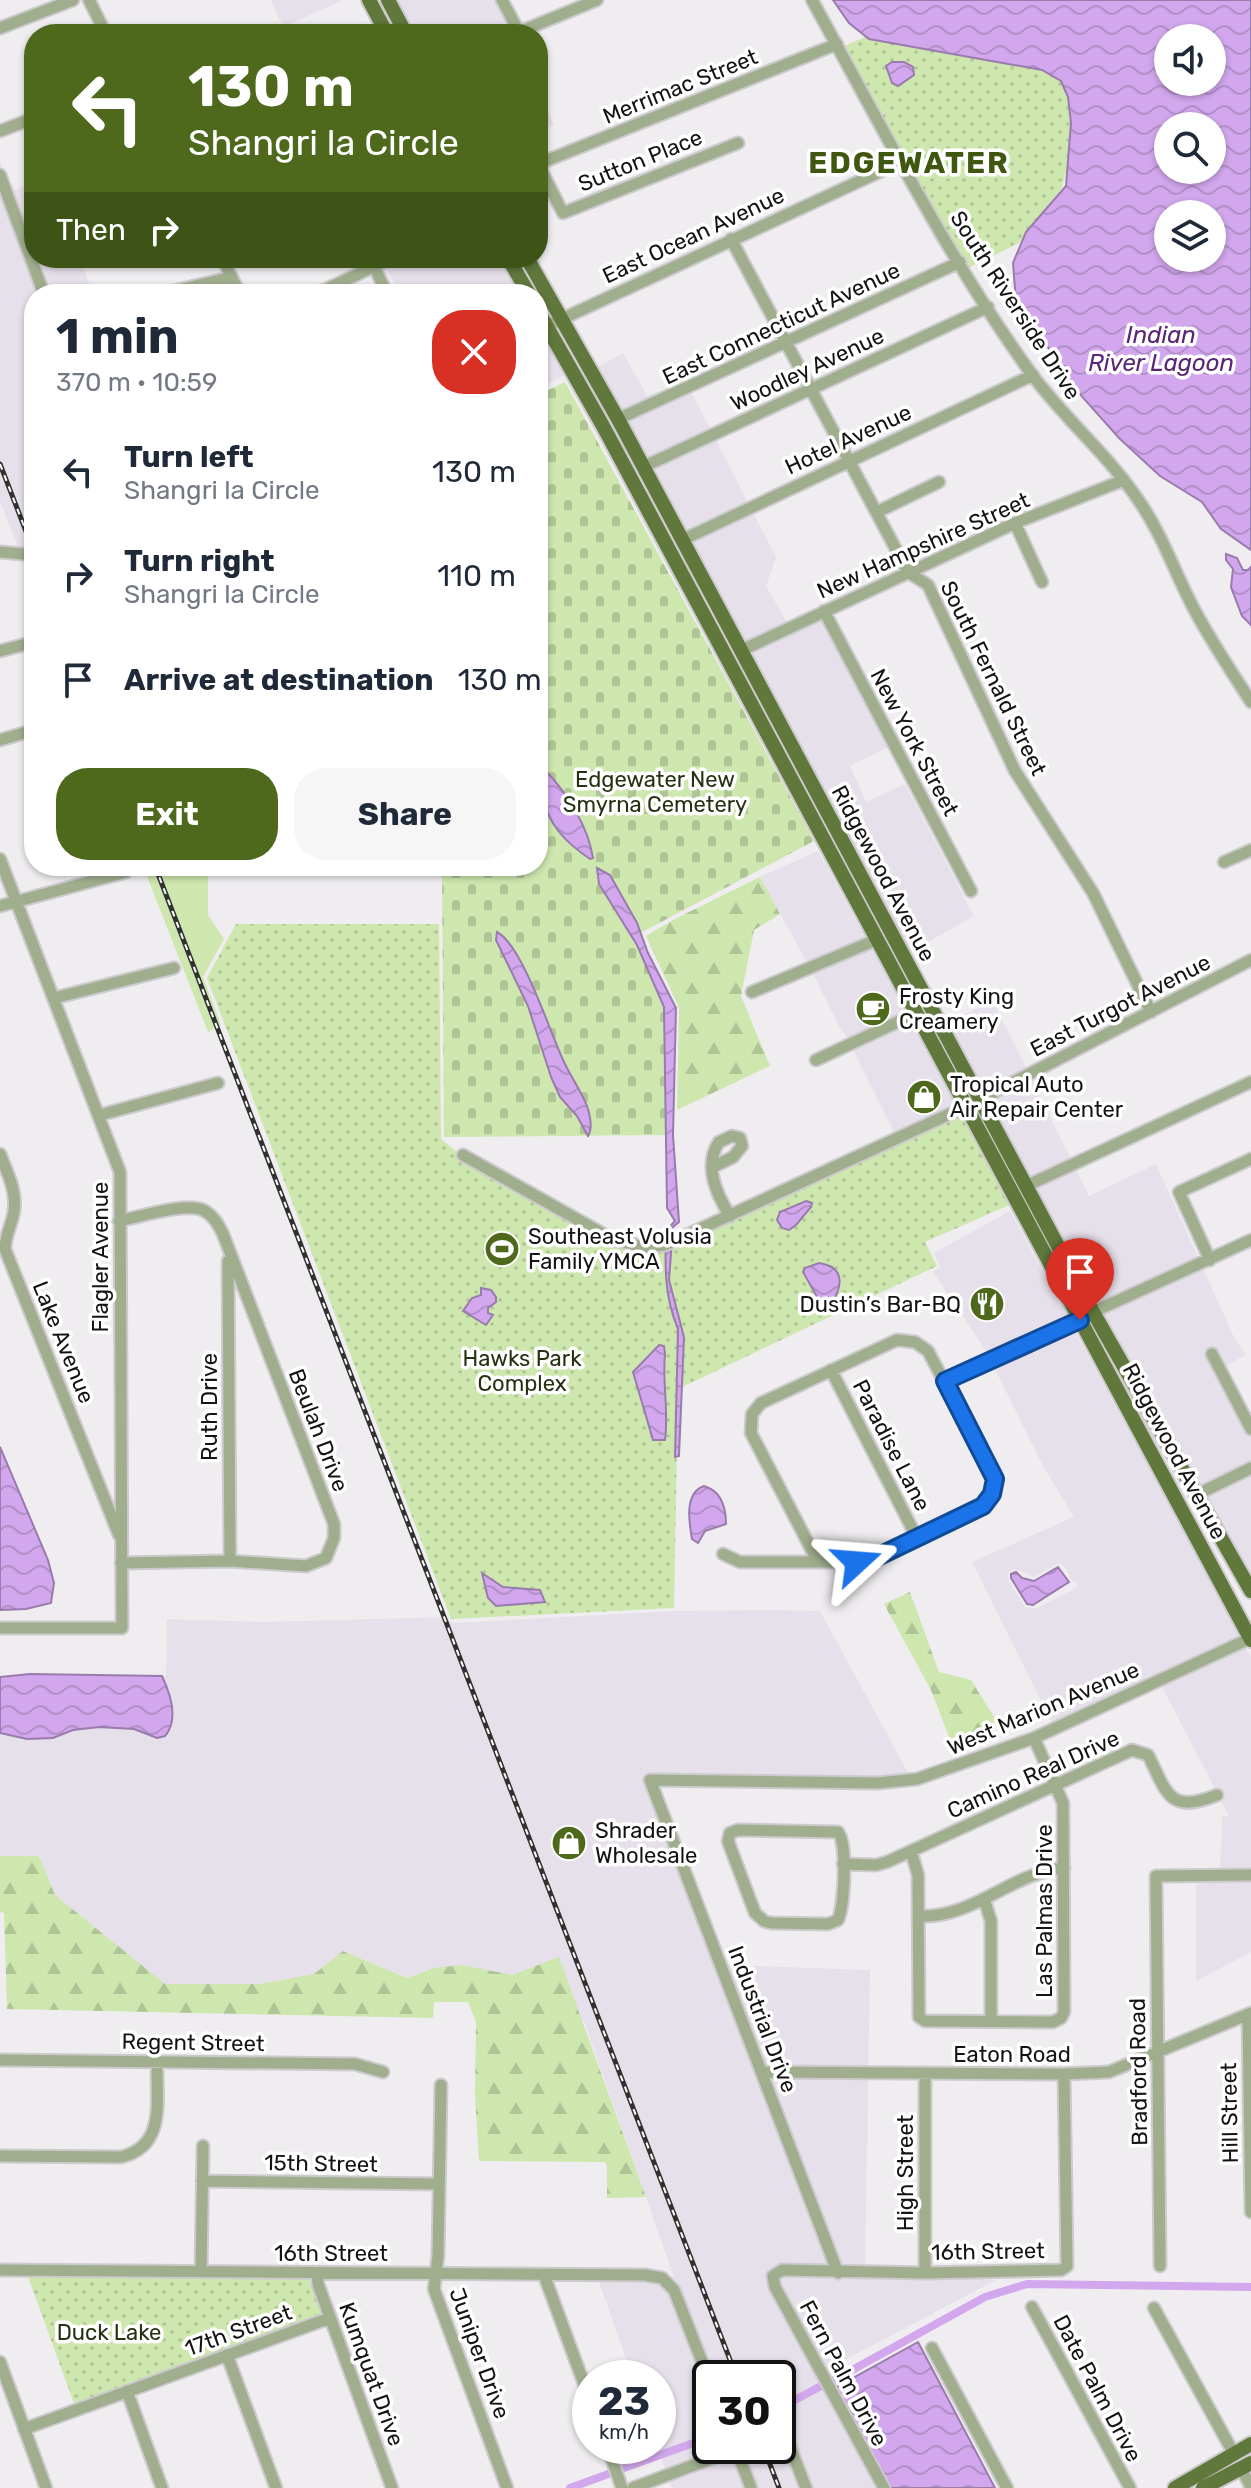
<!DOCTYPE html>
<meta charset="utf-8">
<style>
:root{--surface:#fff;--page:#f6f6f7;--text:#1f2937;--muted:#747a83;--accent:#4e691c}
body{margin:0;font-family:Rubik,sans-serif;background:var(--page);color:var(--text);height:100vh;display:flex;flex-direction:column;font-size:30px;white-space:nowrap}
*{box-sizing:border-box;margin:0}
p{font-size:26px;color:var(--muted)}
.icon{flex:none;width:44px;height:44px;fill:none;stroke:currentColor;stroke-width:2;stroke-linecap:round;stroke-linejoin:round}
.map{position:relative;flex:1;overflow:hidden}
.side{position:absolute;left:24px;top:284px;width:524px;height:592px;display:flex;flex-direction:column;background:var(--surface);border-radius:32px;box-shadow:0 2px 6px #0004}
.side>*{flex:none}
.guide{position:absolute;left:24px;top:24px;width:524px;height:244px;border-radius:32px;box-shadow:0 2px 6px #0004;background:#4e691c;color:#fff;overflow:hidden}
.tools{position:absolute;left:1154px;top:24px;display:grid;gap:16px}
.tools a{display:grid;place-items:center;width:72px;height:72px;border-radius:50%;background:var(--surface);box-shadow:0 2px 6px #0004;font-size:40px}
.speed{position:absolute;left:572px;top:2360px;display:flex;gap:16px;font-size:40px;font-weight:700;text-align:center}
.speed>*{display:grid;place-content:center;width:104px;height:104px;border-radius:50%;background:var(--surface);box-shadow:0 2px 6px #0004;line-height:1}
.speed small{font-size:20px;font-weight:400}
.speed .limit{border:4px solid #111;border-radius:12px;background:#fff;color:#111}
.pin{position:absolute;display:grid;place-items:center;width:68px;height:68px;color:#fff;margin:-82px -34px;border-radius:50% 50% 50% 0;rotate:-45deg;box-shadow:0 0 8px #0007}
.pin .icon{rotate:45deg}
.me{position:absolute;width:88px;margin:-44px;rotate:71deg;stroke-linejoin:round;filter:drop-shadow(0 0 6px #0008)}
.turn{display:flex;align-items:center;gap:28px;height:168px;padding:0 32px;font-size:36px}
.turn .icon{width:104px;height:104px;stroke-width:2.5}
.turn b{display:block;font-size:56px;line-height:68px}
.then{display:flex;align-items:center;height:76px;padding:0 32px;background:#0003;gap:16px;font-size:30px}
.round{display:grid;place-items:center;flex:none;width:84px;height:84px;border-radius:32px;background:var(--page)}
.overview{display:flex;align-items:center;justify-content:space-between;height:136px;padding:0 32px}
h1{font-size:48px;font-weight:700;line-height:60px}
.primary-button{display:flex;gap:16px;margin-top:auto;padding:16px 32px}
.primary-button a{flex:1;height:92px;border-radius:32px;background:var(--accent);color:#fff;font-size:32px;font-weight:700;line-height:92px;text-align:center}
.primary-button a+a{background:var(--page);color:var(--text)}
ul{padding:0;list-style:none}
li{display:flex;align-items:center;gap:24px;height:104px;padding:0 32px}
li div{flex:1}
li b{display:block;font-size:30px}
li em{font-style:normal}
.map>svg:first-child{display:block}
.built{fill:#e6e0ea;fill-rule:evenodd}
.grass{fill:#cee7ae}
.forest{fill:url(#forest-firs)}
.cemetery{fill:url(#cemetery-stones)}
.park{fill:url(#park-dots)}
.water{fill:url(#water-waves);stroke:#997bac;stroke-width:2;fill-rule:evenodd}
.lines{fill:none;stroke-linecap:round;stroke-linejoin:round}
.canal{stroke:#d2a7ed;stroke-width:8}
.minor-casing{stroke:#cccacd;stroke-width:15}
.major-casing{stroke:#cccacd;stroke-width:18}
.minor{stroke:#a0ae8e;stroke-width:11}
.major{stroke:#60783c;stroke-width:14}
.rail-casing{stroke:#313132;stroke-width:5}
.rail{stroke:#fff;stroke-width:2;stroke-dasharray:6;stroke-linecap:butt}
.route-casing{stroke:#114b97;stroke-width:20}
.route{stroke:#1a73e8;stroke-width:14}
.labels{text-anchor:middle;stroke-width:7;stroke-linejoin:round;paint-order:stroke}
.street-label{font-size:22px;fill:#131314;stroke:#fff}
.park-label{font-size:22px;fill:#253212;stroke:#fff}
.poi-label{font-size:22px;fill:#131314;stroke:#fff;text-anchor:start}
.water-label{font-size:24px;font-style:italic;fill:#5a2575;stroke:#fff}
.district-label{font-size:30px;font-weight:bold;letter-spacing:2px;fill:#3f570f;stroke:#fff}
</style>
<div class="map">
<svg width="1251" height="2488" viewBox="0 0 1251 2488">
<defs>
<pattern id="forest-firs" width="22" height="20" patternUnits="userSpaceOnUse" patternTransform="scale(2)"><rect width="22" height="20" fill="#cee7ae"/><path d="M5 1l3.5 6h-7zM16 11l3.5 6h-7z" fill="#b0c595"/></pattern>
<pattern id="cemetery-stones" width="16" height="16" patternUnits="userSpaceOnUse" patternTransform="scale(2)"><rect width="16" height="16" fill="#cee7ae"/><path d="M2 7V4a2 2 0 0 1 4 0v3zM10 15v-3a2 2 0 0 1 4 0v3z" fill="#b0c595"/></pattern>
<pattern id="park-dots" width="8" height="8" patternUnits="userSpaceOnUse" patternTransform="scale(2)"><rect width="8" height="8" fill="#cee7ae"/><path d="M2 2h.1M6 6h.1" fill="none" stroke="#b0c595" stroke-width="1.8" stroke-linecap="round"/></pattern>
<pattern id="water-waves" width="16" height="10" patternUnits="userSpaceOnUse" patternTransform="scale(2)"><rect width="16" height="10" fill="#d2a7ed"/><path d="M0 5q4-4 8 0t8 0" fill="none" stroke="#b38fca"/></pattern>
</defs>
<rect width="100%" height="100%" fill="#efedf0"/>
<path class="built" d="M271,0H343L283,27Z
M395,0H500L515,34H414Z
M538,88L554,125L538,133Z
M0,162L12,191L34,181V258H80L93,294H34V561L25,565L0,501Z
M389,258H499L520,294H400L381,260Z
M538,325L566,374L538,389Z
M623,353L647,396L686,382L776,557L766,586L788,624L821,608L893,745L850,766L866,802L905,784L974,916L907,954L594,369Z
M818,851L961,1113L898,1140L844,1032H842L810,968L760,877Z
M993,1001L1089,1196L1156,1164L1233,1335L1246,1355L1221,1368L1251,1430V1578L944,1024Z
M1010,1211L1251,1657V1952L1196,1981V1884L1220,1881L1222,1817L1229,1816L1159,1681L1056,1731L972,1562L1074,1517L1044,1468L986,1351L933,1272L940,1267L934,1253ZM1059,1563L1066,1568L1072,1581L1077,1583V1587L1037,1608L1025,1607L1008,1580L1009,1571L1016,1569L1034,1577Z
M772,1610L820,1611L911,1778L654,1785L727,1965L870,1970L865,2272L996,2280L826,2370L889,2488H672L657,2446L658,2378H633L595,2271L674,2277L584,2021L512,1975L434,1968L407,1978L343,1951L314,1974L259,1984H165L55,1895L39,1856H0V1733L27,1739L53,1738L73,1730L99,1727L134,1729L149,1736L168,1688L163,1677L166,1676L167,1619L264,1622L447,1617L452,1623L676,1611ZM710,2378H778V2446H710Z"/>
<path class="grass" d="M143,866H208V915L224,939L203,977L221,1025L208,1032Z"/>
<path class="forest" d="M760,877L780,914L754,930L741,996L770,1066L677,1110L679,1008L646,936L673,920Z
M910,1592L939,1672L971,1680L994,1717L993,1735L971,1751L951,1742L931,1690L884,1604Z
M0,1856H39L55,1895L165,1984H259L314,1974L343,1951L407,1978L434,1968L461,1965L512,1975L559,1957L646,2197L607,2198V2166L605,2162L479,2161L475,2096L476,2022L468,2002H434L433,2018L7,2009L4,1913L0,1912Z"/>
<path class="cemetery" d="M565,382L814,841L631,938L637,945L664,1007L666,1135L444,1137L442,866H538V395Z"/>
<path class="park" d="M1045,33L1079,116L1062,188L1019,243L968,268L842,47L872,34Z
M236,924H439L441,1139L476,1168L618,1246L649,1253L668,1250L958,1115L963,1117L969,1126L1009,1205L925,1242L937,1266L678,1389L674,1608L451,1619L207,978Z
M27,2274L307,2277L319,2298L322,2314L318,2319L75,2406Z"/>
<path class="water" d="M833,0H1251V550L1221,529L1202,502L1160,476L1119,438L1077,391L1045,343L1017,314L1013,263L1026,232L1066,186L1071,123L1068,97L1061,81L1042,70L869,39L849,23ZM1168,38H1212V82H1168ZM1168,126H1212V170H1168ZM1168,214H1212V258H1168Z
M892,62H904L913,67L914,75L898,86L892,83L886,66Z
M1226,554L1237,558L1243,570H1248L1251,567V625L1242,616L1231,587L1233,569L1226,560Z
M545,770C567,793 588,826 593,858L590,859C565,842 547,824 542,793C541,786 542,780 541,773Z
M597,868L610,875L637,923L648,953L676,1008L673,1135L679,1222L673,1227L669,1280L684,1337L679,1456L675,1457L678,1329C664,1296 665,1266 666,1231L675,1221L667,1208L664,1007L637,945L599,884Z
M497,932C523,946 550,1033 564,1062C571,1077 581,1091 587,1106C590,1115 593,1128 588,1136L577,1116L560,1097L551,1077L528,1006L496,940Z
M806,1201L812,1203L811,1207L796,1225L789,1230L782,1228L777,1220L780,1212Z
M819,1263C847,1267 842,1288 830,1306L820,1302L803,1272L805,1268Z
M481,1288L491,1290L496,1297V1302L488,1308V1313L493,1315L486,1325L463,1311L472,1298L481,1295Z
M659,1345L664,1346L665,1353C662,1382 669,1411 665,1440H653L633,1372Z
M0,1447L48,1560L54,1583L51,1603L26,1609L0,1610Z
M704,1486C721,1491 726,1507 726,1524L705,1531L698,1543L692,1539C689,1522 684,1493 704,1486Z
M1058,1567L1069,1582L1033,1605L1027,1604L1011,1578V1574L1016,1572L1022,1578L1034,1581Z
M482,1573L503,1587L540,1590L545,1602L496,1606L488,1598Z
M30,1674L162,1676C170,1693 179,1720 165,1736L157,1738L134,1729L99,1727L73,1730L53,1738L27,1739L0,1733V1677Z
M918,2342L995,2488H889L835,2388Z"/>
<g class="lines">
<path class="canal" d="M834,2380L985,2297L1027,2284L1251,2287
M778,2409L821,2386
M624,2468L710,2437
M570,2488L611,2473"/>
<defs>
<path id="minor" d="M89,0L106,34
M502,0L520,34
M812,0C882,127 948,259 1033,376C1066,420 1109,456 1139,501C1162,534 1175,573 1194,609C1211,641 1231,671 1251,702
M0,28L73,0
M519,32L597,0
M0,131L34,118
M738,143L563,213L538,164L837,44
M0,175L44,294
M731,239L908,572L928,585L1015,771L1093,893L1151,1012
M222,258L240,294
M374,266L387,294
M174,291L232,277
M316,294L392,258
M538,330L901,162
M618,419L960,262
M643,467L988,307
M877,512L939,482
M1015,523L1042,582
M682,540L1033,375
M0,552L34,555
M824,611L971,891
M0,651L34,642
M740,651L1015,523L1124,480
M0,740L34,730
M0,859L120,1172L122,1628H0
M1224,862L1251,850
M0,906L126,872
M752,992L876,940
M54,998L174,968
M816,1060L915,1014
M100,1115L218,1083
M0,1154C7,1172 17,1191 14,1211C12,1225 5,1235 5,1249L119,1535
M463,1155L614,1240L646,1247L665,1245L965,1107L1251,960
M713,1167L733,1157L742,1146L740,1138L732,1136L719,1142C703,1166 717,1195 730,1216
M1026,1186L1251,1082
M119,1221C139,1217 186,1202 203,1210C213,1215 218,1224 223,1234L334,1524V1538L326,1558L306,1566L230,1561L121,1563
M1210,1260L1179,1192L1251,1159
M228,1261L230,1561
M1093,1312L1251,1240
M1212,1354L1251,1429
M831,1370L917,1538
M945,1381L1080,1320
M1198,1494L1251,1468
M723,1554L740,1562H857L875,1558L983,1506L992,1494L995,1479L928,1351L915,1342L897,1340L761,1403L752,1414L751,1433L818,1562
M738,1830L838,1832C848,1845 844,1906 838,1920L828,1924L771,1923L764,1921L755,1913L728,1841L730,1833Z
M911,1851L918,1875L919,2017L925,2021L1053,2022L1061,2018L1064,2012L1063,1803L1034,1738
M843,1864L876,1865L887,1862L1132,1750L1148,1755C1167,1792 1168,1815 1217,1795
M984,1899L991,1921V2021
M918,1916C973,1919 1012,1872 1064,1868
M1248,2015L1251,2212
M0,2060L355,2064L383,2072
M762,2072L1064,2074L1109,2072L1251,2013
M925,2074V2273
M441,2085L438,2256L434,2289L507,2488
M0,2156L121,2157C167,2146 156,2100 157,2061
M202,2181L439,2184
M1160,2266L1156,1876L1251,1875
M0,2270L645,2275L662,2278L674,2290L710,2382
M201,2272L203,2146
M317,2273L318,2284L392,2488
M838,2273L650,1780L878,1783L917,1779L1034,1738L1251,1638
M544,2275L590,2400
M1032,2307L1130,2488
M1154,2308L1234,2454
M932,2348L1007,2488
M227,2355L276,2488
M0,2362L46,2488
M127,2391L162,2488
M782,2426L806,2488
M24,2429L330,2318
M607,2446L622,2488
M735,2446L751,2488
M1241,2468L1251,2487
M633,2488L737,2449
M884,2488L775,2287L773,2276L782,2270L925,2273L1061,2270L1067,2266L1064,2074"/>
<path id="major" d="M369,0L387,34
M388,0L406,34
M508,258L529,294
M527,258L618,419L1093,1312L1251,1591
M538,311L603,426L1251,1640
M1175,2488L1251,2444
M1203,2488L1251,2463"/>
</defs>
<use href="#minor" class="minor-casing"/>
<use href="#major" class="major-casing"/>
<use href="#minor" class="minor"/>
<use href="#major" class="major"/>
<defs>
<path id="rail" d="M0,464L34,552
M155,866L737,2378
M763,2446L779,2488"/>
</defs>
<use href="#rail" class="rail-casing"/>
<use href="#rail" class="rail"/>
</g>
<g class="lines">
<defs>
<path id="route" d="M857,1562L875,1558L983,1506L992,1494L995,1479L945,1381L1080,1320"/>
</defs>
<use href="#route" class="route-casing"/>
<use href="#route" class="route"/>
</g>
<defs>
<symbol id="cafe-disc" viewBox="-11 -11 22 22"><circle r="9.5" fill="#4e691c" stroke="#fff"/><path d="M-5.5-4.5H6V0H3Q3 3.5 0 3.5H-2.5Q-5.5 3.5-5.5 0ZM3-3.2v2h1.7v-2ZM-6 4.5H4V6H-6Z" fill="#fff"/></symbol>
<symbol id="shop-disc" viewBox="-11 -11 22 22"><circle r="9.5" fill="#4e691c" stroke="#fff"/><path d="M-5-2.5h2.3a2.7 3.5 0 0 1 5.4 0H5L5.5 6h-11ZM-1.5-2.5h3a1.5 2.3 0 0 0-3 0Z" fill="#fff"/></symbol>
<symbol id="stadium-disc" viewBox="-11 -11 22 22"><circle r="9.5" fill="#4e691c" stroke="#fff"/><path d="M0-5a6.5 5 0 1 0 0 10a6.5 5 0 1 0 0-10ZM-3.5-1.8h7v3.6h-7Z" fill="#fff"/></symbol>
<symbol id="restaurant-disc" viewBox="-11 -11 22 22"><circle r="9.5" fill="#4e691c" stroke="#fff"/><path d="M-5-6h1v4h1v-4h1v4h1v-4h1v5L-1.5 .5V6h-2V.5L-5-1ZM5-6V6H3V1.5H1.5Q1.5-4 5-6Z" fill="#fff"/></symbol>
</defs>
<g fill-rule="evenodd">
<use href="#cafe-disc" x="853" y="989" width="40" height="40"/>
<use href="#shop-disc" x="904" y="1077" width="40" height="40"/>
<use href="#stadium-disc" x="482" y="1229" width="40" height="40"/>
<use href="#restaurant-disc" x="967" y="1284" width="40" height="40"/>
<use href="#shop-disc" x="549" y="1823" width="40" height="40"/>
</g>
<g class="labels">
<g class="street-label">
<text transform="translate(680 86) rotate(-22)" y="8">Merrimac Street</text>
<text transform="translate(640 160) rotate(-22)" y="8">Sutton Place</text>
<text transform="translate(693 235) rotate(-25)" y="8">East Ocean Avenue</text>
<text transform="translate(1016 305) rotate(57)" y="8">South Riverside Drive</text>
<text transform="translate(781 323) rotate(-25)" y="8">East Connecticut Avenue</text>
<text transform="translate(807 369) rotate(-25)" y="8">Woodley Avenue</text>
<text transform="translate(848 439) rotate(-25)" y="8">Hotel Avenue</text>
<text transform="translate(923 545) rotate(-24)" y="8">New Hampshire Street</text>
<text transform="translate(994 678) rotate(64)" y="8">South Fernald Street</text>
<text transform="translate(915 742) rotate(62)" y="8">New York Street</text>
<text transform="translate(884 873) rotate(62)" y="8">Ridgewood Avenue</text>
<text transform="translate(1120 1005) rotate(-27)" y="8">East Turgot Avenue</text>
<text transform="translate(100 1257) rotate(-90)" y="8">Flagler Avenue</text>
<text transform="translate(64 1342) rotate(68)" y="8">Lake Avenue</text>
<text transform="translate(209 1407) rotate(-90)" y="8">Ruth Drive</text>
<text transform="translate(319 1430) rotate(69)" y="8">Beulah Drive</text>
<text transform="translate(892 1445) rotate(63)" y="8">Paradise Lane</text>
<text transform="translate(1175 1451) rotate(62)" y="8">Ridgewood Avenue</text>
<text transform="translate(1043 1708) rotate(-23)" y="8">West Marion Avenue</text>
<text transform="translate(1033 1774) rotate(-24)" y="8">Camino Real Drive</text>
<text transform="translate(1044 1911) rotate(-90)" y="8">Las Palmas Drive</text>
<text transform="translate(763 2019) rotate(69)" y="8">Industrial Drive</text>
<text transform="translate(193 2042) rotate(1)" y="8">Regent Street</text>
<text x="1012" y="2062">Eaton Road</text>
<text transform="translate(1138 2072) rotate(-91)" y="8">Bradford Road</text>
<text transform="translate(1229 2113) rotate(-91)" y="8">Hill Street</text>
<text transform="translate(321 2163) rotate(1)" y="8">15th Street</text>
<text transform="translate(905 2173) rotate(-90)" y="8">High Street</text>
<text transform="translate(988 2251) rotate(-1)" y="8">16th Street</text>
<text x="331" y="2261">16th Street</text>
<text transform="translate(238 2330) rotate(-20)" y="8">17th Street</text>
<text transform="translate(480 2353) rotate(70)" y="8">Juniper Drive</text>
<text transform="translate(844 2373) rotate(62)" y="8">Fern Palm Drive</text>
<text transform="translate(372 2374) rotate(70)" y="8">Kumquat Drive</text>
<text transform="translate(1098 2388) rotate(62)" y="8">Date Palm Drive</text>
</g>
<g class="park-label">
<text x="655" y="787">Edgewater New<tspan x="655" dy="25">Smyrna Cemetery</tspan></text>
<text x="522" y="1366">Hawks Park<tspan x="522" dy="25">Complex</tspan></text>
<text x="109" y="2340">Duck Lake</text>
</g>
<g class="poi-label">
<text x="899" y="1004">Frosty King<tspan x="899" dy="25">Creamery</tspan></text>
<text x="950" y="1092">Tropical Auto<tspan x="950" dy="25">Air Repair Center</tspan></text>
<text x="528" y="1244">Southeast Volusia<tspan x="528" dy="25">Family YMCA</tspan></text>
<text x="961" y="1312" text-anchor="end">Dustin’s Bar-BQ</text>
<text x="595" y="1838">Shrader<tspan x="595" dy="25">Wholesale</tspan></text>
</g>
<g class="water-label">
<text x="1161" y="343">Indian<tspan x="1161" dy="28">River Lagoon</tspan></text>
</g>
<g class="district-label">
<text x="909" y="173">EDGEWATER</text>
</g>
</g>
</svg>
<div class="tools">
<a><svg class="icon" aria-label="sound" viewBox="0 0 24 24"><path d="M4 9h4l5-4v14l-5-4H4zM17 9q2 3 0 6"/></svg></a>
<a><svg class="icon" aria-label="search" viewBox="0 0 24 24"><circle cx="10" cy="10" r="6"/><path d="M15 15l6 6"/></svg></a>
<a><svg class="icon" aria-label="layers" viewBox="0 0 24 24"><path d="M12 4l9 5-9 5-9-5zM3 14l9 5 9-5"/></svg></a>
</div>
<div class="speed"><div>23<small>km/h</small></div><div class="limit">30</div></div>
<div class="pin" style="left:1080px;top:1320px;background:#d93025"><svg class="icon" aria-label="arrive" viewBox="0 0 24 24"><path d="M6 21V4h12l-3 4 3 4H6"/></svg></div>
<svg class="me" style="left:857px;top:1562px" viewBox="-20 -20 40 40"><path d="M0-17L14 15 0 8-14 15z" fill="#1a73e8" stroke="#fff" stroke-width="4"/></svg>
<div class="guide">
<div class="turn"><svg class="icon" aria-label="left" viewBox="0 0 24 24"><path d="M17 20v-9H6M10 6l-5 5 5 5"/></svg><div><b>130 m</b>Shangri la Circle</div></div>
<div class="then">Then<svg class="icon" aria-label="right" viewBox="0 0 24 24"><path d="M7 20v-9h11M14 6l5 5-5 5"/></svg></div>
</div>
<section class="side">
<div class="overview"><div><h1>1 min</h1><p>370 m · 10:59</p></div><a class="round" style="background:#d93025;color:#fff"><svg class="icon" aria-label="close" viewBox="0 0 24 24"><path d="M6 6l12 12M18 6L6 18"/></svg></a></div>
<ul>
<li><svg class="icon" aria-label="left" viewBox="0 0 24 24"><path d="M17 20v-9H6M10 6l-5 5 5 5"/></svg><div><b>Turn left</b><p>Shangri la Circle</p></div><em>130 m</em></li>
<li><svg class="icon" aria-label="right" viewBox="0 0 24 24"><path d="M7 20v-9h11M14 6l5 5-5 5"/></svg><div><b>Turn right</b><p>Shangri la Circle</p></div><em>110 m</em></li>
<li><svg class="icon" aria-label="arrive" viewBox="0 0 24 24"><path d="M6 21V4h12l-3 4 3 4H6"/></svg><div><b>Arrive at destination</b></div><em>130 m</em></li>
</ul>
<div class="primary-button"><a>Exit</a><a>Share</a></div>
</section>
</div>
